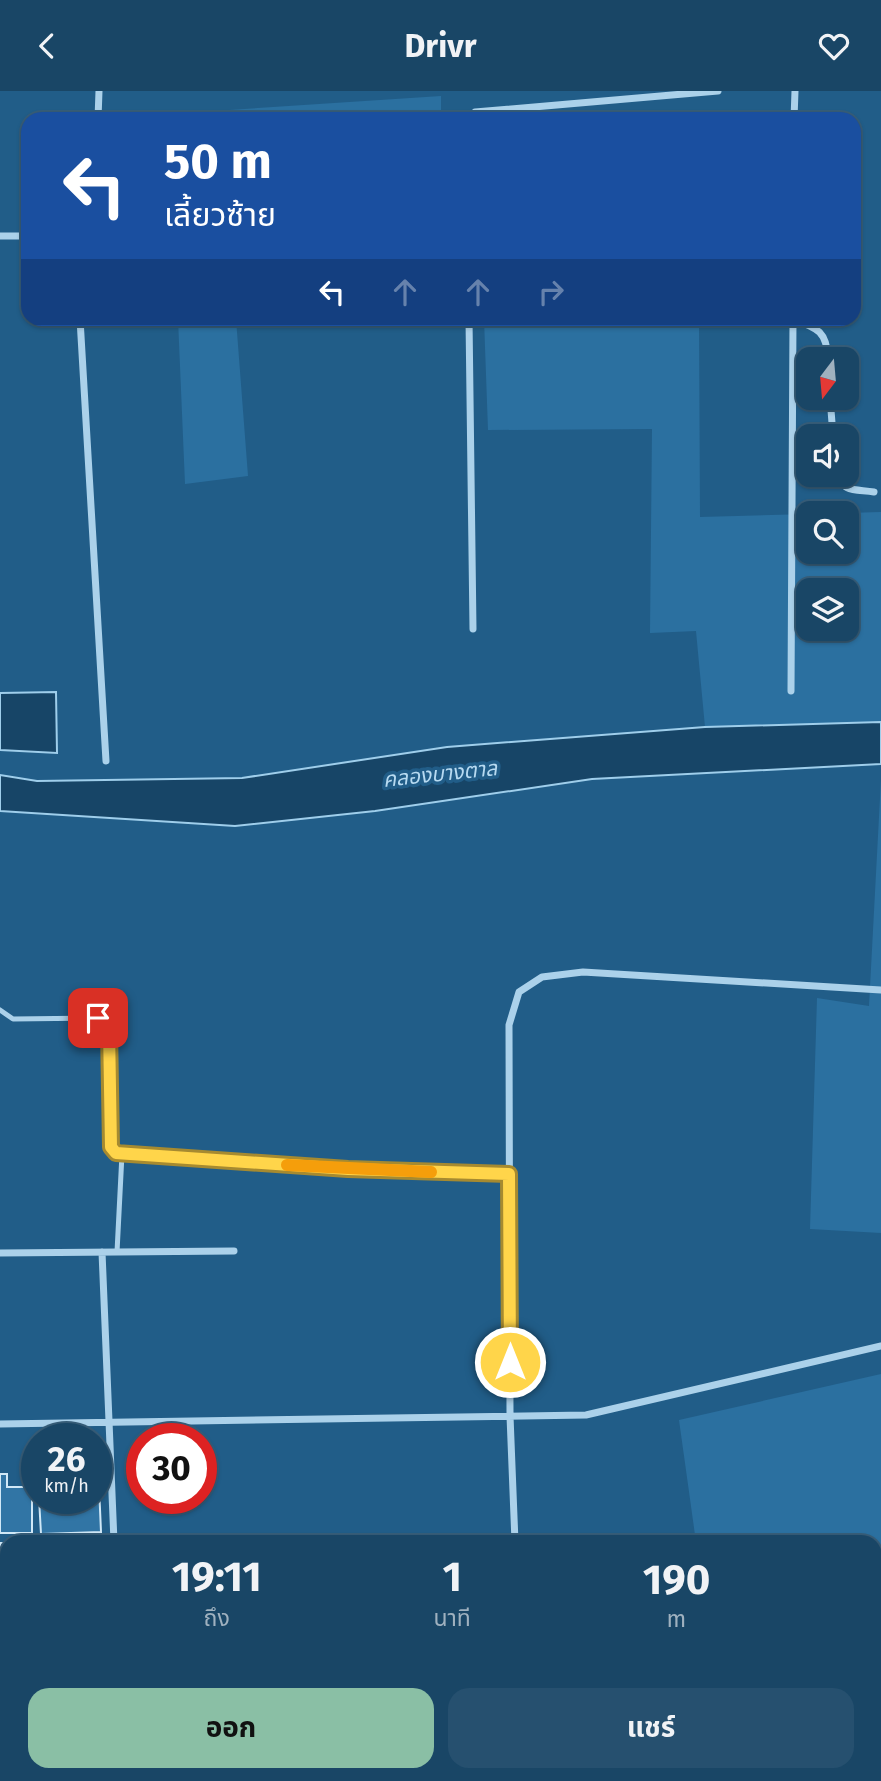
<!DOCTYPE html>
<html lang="th">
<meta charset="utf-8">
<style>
:root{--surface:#194666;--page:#26506f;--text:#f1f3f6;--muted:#9fb1bf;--line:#375e7a;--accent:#8abfa5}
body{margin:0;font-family:"Fira Sans","Noto Sans Thai",sans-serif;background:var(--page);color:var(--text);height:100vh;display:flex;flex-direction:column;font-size:26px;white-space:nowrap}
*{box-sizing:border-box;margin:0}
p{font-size:23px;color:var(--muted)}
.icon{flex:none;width:38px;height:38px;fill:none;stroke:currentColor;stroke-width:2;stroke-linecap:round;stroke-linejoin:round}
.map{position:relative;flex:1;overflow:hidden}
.details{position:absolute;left:0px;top:1444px;width:882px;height:247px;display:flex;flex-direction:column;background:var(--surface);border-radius:21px 21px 0 0;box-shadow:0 2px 5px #0004,0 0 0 2px var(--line)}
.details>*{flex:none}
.top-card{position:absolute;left:21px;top:21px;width:840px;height:214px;border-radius:21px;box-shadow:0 2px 5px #0004,0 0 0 2px var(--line);background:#1a4fa0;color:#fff;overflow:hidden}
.needle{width:46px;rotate:196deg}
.buttons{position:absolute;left:796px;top:256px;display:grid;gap:14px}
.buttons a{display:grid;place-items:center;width:63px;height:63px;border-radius:14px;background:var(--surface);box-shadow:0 2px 5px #0004,0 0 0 2px var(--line);font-size:35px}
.speed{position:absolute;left:21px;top:1332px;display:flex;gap:14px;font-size:35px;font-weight:700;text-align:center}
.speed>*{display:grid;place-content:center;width:91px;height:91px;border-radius:50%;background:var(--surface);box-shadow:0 2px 5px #0004,0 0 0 2px var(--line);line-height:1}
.speed small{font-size:18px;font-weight:400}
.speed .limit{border:10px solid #d22;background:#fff;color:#111}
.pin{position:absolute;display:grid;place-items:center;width:60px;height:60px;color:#fff;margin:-30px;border-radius:14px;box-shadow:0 4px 10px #0006}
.me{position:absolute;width:77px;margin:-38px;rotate:0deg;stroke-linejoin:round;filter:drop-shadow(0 0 5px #0008)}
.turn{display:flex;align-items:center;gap:24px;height:147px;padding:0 28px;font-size:32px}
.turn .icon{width:91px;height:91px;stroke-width:2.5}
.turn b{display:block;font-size:49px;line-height:60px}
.lanes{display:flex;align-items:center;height:66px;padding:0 28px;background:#0003;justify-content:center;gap:35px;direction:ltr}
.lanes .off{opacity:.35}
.eta{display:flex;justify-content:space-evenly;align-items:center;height:119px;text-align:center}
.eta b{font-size:42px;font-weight:700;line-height:49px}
.action{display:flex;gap:14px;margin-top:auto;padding:14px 28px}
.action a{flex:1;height:80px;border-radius:21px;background:var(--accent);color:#111;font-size:28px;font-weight:700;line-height:80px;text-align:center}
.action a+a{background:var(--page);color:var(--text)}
header{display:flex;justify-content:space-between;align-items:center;height:91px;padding:0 28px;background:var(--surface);font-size:32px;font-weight:700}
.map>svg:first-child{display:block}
.green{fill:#2b70a0;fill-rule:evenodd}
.water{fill:#174567;stroke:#9fceeb;stroke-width:2}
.building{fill:#3175a5;stroke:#d0e8f7;stroke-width:2}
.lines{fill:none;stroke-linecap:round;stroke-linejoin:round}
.lane{stroke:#abd1ea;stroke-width:5}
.street{stroke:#abd1ea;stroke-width:7}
.route-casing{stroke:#a68a30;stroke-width:18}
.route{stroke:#ffd54a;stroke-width:12}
.slow{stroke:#f59e0b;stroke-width:12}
.labels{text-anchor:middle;stroke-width:7;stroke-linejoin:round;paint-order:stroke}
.water-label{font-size:21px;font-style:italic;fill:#b7daf1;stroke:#215d88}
</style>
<header><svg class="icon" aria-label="back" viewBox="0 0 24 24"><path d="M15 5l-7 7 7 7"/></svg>Drivr<svg class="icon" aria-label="heart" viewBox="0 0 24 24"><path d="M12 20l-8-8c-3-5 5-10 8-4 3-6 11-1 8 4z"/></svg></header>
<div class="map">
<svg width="881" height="1690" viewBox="0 0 881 1690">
<rect width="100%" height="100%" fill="#215d88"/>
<path class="green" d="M441,5V28H229V19Z
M178,228H236L248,385L185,393Z
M484,228H699L700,426L808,423V460H847V422L881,421V631L705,636L696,540L650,542L652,338L488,339ZM808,499H847V537H808Z
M881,688V1142L810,1138L817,907L869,915Z
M881,1283V1606H875V1451H696L679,1329Z
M7,1673V1684H106L107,1690H0V1674Z"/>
<path class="water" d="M56,601L57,662L0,659V602Z
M881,631V673L592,688L375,720L235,735L0,720V684L37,690L242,687L447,656L705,636Z"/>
<path class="building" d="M0,1383H7V1396H32V1442H0Z
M96,1395H99L101,1441L41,1443L39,1407H96Z
M99,1448V1451H38V1449Z
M0,1452H7V1510L0,1511Z"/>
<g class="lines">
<path class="lane" d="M0,919L13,928L98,927L106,930L109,938L111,1056L116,1062L348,1078
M117,1161L122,1063"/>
<path class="street" d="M98,28L99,0
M468,28L475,21L718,0
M794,28L795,0
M0,145H28
M80,228L106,670
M469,228L473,538
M793,228C817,237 827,240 828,268
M830,306L833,345
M837,383C842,402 857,398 874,401
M791,600L793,228
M348,1078L509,1083
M102,1161L114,1451
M0,1162L234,1160
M0,1333L586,1324L881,1255
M515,1451L510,1325L509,934L519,901L542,886L583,881L881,899
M0,1531H7
M129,1684L130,1690
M523,1684V1690
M341,1690L483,1684"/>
</g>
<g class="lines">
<defs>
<path id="route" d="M98,927L106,930L109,938L111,1056L116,1062L348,1078L509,1083L510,1271"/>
</defs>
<use href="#route" class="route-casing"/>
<use href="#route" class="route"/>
<path class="slow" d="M287,1074L431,1081"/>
</g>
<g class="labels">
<g class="water-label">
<text transform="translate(440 683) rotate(-6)" y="7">คลองบางตาล</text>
</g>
</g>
</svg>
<div class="buttons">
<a><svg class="needle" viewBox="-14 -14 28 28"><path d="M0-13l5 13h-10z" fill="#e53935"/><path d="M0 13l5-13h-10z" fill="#9fb1bf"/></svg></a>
<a><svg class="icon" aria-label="sound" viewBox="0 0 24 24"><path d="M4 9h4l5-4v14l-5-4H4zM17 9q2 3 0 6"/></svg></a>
<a><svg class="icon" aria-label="search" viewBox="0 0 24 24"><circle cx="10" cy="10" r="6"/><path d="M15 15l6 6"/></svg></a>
<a><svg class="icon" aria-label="layers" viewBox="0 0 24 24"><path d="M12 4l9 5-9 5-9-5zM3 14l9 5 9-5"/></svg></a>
</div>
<div class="speed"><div>26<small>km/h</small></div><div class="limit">30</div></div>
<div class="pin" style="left:98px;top:927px;background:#d93025"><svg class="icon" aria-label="arrive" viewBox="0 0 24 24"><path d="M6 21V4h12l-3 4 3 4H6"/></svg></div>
<svg class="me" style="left:510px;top:1271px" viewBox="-20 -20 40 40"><circle r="17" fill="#ffd54a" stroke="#fff" stroke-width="3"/><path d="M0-11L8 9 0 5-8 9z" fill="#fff"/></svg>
<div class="top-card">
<div class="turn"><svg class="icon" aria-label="left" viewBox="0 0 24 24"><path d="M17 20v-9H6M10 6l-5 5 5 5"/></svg><div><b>50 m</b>เลี้ยวซ้าย</div></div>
<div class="lanes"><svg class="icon" aria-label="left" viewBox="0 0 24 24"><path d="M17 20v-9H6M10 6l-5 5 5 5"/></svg><svg class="icon off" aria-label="ahead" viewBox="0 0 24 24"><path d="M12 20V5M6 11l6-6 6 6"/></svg><svg class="icon off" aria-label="ahead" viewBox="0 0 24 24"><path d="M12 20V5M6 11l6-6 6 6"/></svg><svg class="icon off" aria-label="right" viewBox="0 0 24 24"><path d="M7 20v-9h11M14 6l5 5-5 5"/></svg></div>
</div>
<section class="details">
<div class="eta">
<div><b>19:11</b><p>ถึง</p></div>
<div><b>1</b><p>นาที</p></div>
<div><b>190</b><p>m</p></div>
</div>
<div class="action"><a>ออก</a><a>แชร์</a></div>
</section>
</div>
